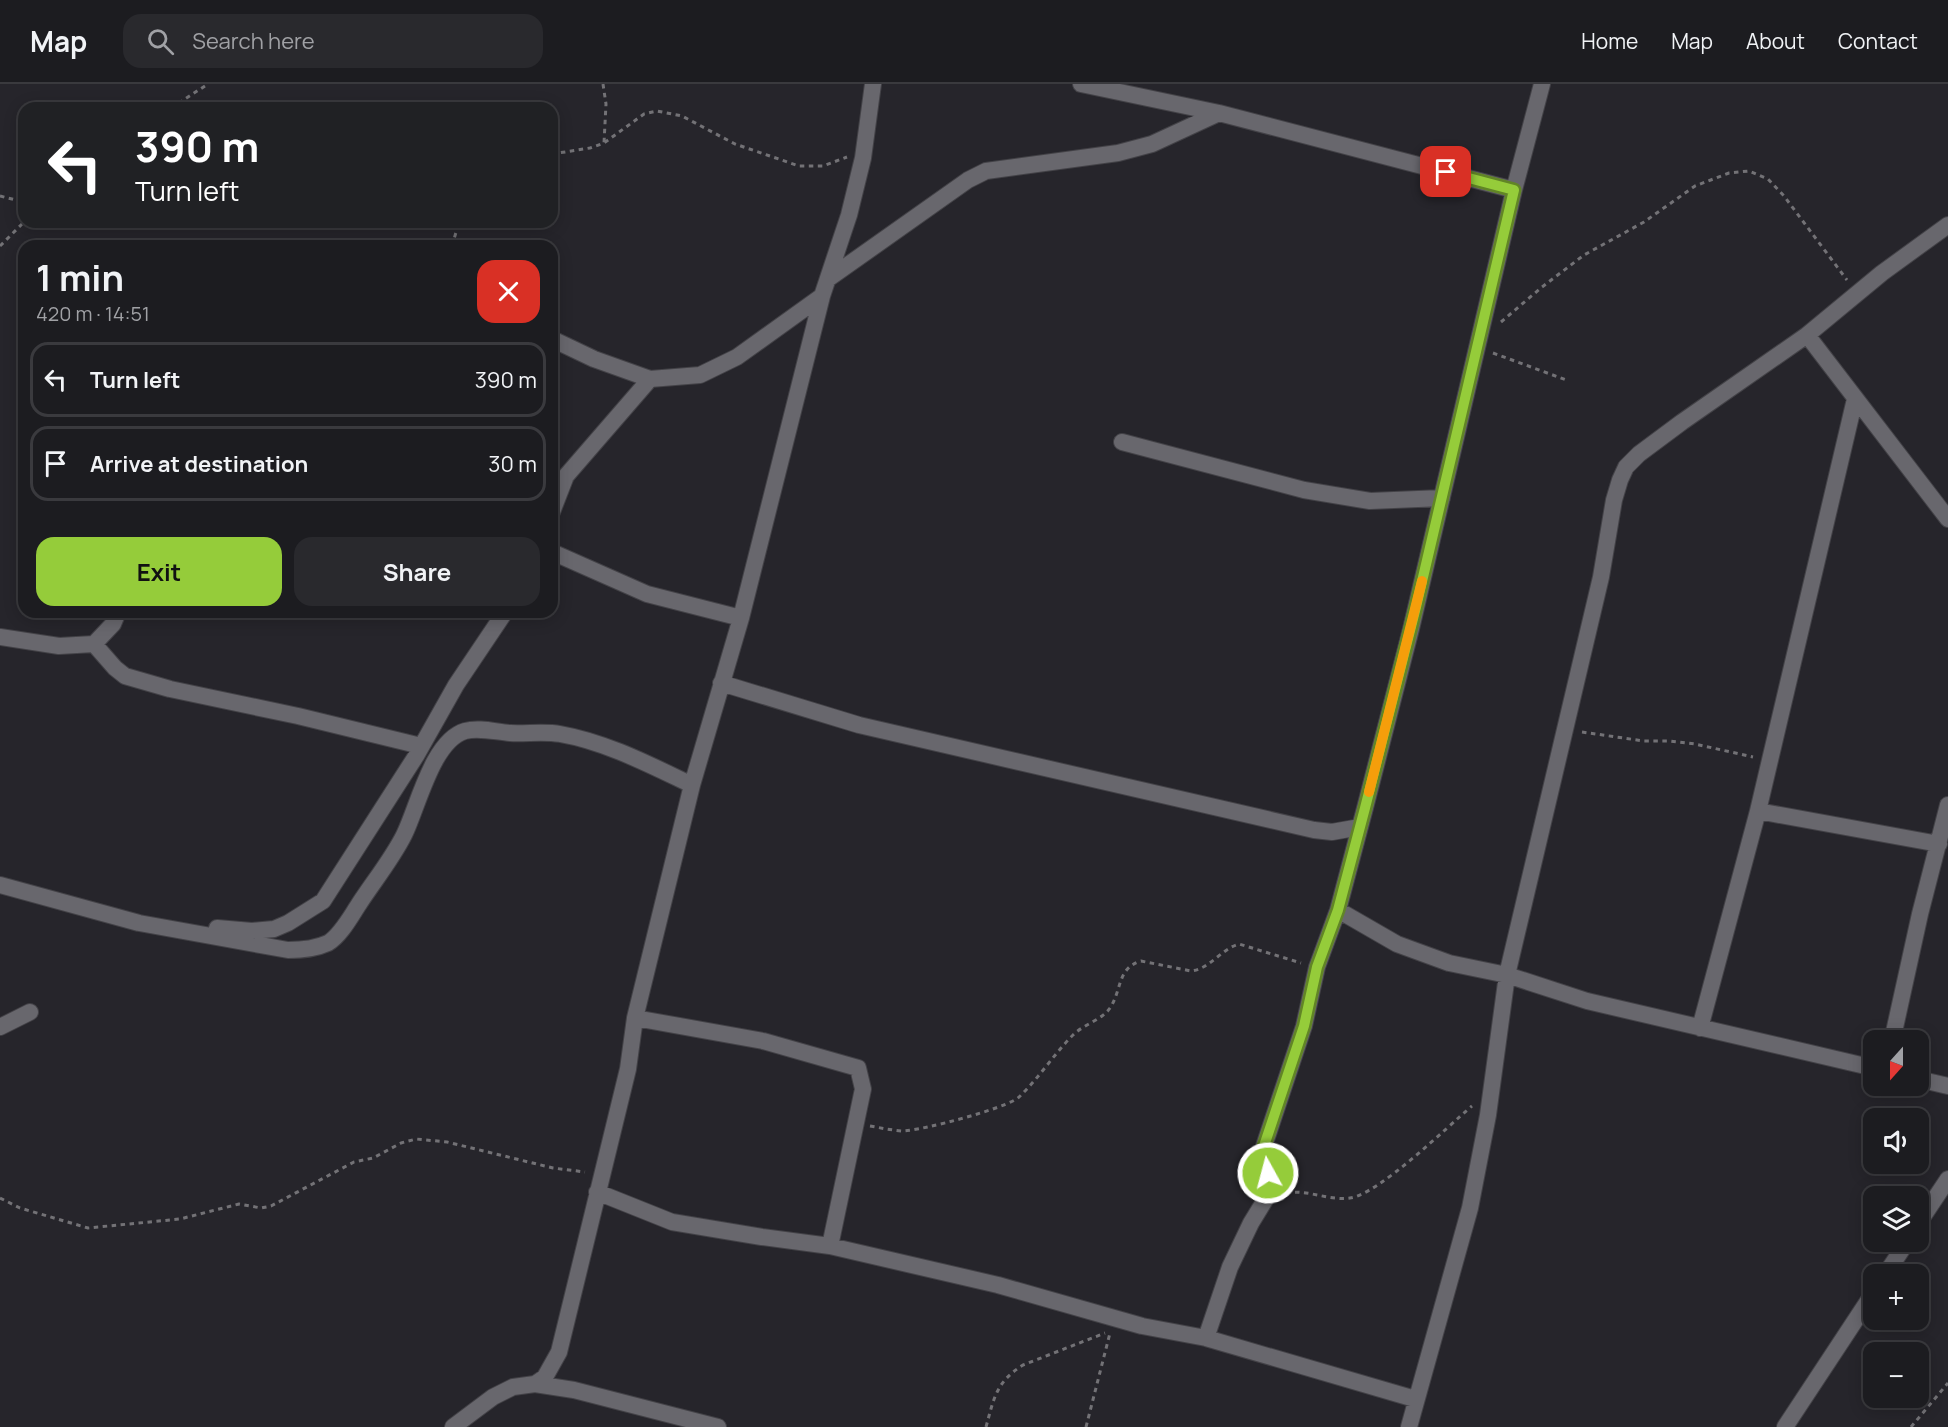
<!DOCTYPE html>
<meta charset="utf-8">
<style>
:root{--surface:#1c1c20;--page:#29292d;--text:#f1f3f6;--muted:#a0a1a5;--line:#3a3a3e;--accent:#95cc3a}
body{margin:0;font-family:Manrope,sans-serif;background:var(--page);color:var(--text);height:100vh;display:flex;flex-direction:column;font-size:22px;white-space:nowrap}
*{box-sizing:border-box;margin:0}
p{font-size:20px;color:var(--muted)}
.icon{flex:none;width:33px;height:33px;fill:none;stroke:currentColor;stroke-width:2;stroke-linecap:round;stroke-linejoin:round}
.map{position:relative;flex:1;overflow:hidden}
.side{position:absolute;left:18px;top:156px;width:540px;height:378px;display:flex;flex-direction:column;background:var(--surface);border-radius:18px;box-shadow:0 3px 15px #0003,0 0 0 2px var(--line)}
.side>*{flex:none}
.guide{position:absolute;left:18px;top:18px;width:540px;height:126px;border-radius:18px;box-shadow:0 3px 15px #0003,0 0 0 2px var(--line);background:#202124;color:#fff;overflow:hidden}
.needle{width:39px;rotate:201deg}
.buttons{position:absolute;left:1863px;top:946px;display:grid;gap:12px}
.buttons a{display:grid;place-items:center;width:66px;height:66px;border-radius:12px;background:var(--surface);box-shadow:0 3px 15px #0003,0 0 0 2px var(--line);font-size:30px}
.pin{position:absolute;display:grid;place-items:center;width:51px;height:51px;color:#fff;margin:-26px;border-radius:12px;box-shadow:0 3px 9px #0006}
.me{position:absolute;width:66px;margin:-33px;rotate:353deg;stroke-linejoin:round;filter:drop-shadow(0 0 4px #0008)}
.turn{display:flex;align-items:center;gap:21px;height:126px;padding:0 18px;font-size:27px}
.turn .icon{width:78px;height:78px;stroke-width:2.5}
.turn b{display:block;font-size:42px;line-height:51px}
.round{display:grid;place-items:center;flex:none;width:63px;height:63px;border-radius:18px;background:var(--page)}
.summary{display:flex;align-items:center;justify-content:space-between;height:102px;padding:0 18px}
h1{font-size:36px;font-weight:700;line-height:45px}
.button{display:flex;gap:12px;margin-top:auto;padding:12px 18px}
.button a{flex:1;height:69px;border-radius:18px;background:var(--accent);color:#111;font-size:24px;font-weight:700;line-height:69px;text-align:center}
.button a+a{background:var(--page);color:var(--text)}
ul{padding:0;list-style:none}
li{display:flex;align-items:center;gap:18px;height:75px;margin:0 12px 9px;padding:0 6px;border:3px solid var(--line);border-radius:18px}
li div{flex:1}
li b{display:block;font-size:22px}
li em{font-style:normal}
header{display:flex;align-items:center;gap:36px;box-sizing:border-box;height:84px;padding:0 30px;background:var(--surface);border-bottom:2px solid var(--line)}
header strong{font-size:28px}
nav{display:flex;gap:33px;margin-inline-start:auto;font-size:21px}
.search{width:420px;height:54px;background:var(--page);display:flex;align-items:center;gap:15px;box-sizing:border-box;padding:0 21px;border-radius:18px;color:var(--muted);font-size:22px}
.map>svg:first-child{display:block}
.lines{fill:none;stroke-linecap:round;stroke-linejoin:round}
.minor-casing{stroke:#434247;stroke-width:18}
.path{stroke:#737276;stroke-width:3;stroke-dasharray:4.5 4.5;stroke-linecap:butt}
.minor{stroke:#68676d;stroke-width:16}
.route-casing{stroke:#618526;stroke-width:15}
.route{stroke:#95cc3a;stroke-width:10}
.slow{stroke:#f59e0b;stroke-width:10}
</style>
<header>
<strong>Map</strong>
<div class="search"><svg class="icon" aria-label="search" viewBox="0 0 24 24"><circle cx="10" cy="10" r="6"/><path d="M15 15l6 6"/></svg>Search here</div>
<nav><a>Home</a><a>Map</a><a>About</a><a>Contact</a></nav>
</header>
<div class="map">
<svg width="1948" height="1343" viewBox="0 0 1948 1343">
<rect width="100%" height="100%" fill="#26252b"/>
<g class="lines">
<defs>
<path id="minor" d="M1081,0L1219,29L1514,106
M828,195L968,96L986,87L1118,69L1152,60L1219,29
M1807,251L1948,435
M552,255L594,275L650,295L700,291L737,273L822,212
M1122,358L1304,406L1370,417L1442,414
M552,428L566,392L650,295
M552,468L647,510L741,534
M0,553L59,562L94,560L113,540L118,528
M94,560L115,584L125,592L170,605L298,632L421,662
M721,599L859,641L1314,746L1332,748L1360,743
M1758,727L1939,760
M0,801L139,839L288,866C303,866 315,865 328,859C341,851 351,832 359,820C374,797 392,775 404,751C418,723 432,657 465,647C479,643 496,648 510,649C526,650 544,647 560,650C606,658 650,681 692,701
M1338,826L1397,860L1449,879L1507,891L1587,917L1874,984
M217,844L252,847L274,845L288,839L323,817L416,672L456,601L505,528
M635,934L763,957L858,984L863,1005L830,1162
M0,943L30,928
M1700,944L1758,727L1855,315
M1892,957L1920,830L1948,721
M1918,995L1948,1002
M597,1108L672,1138L762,1153L830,1162L998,1201L1142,1242L1206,1254L1415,1315
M1918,1140L1948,1095
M1885,1191L1907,1158
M1206,1254L1230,1183L1251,1139L1270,1108L1264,1062L1304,942L1317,883L1338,826L1365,724L1411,545L1514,106L1542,0
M535,1300L574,1306L718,1343
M453,1343L493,1313L513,1303L535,1300L545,1293L559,1268L628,985L635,934L692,701L741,534L822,212L849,131L863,74L873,0
M1409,1343L1470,1124L1488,1031L1507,891L1601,493L1614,416L1620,396L1626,383L1639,370L1682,338L1807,251L1882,189L1948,141
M1785,1343L1874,1208"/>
</defs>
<use href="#minor" class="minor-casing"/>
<path class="path" d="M603,0L606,20L604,59
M171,24L208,0
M552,70L590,64L604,59L644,30L657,27L682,32L735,60L799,82H823L847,73
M0,112L24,118
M0,162L24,138
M452,162L459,138
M1501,238L1542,203L1584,171L1644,138L1695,102L1729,89L1749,87L1768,95L1784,112L1847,196
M1493,269L1569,297
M1582,648L1644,657H1670L1695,660L1753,673
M870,1042C881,1044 891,1046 902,1047C920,1047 1008,1024 1019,1013C1039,994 1054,970 1073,951C1084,940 1102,936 1110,924C1122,906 1117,884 1141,877L1191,887C1210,885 1221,865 1239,860L1301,879
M1286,1109C1308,1105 1328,1117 1350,1114C1379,1110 1447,1043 1472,1022
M0,1114L20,1124L88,1144L180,1135L239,1120L261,1124L271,1122L354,1078L373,1074L401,1059L416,1055L447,1058L553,1084L585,1088
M986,1343C994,1314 996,1298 1023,1281L1105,1249
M1086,1343L1110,1249
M1911,1343L1948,1299"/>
<use href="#minor" class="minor"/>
</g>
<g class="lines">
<defs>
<path id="route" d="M1268,1089L1264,1062L1304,942L1317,883L1338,826L1365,724L1416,523L1514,106L1446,88"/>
</defs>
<use href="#route" class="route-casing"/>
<use href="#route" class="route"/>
<path class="slow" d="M1369,708L1422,497"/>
</g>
</svg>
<div class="buttons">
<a><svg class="needle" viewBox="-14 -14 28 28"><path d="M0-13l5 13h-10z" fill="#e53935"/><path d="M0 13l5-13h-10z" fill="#a0a1a5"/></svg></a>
<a><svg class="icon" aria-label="sound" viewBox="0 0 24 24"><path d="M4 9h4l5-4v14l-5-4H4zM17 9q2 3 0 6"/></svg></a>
<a><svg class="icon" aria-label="layers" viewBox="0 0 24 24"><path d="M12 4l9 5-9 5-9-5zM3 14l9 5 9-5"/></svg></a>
<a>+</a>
<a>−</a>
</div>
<div class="pin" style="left:1446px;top:88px;background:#d93025"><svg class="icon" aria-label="arrive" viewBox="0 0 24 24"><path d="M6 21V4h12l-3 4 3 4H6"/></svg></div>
<svg class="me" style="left:1268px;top:1089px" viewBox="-20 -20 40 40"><circle r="17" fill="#95cc3a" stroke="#fff" stroke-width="3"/><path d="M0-11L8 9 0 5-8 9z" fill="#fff"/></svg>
<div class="guide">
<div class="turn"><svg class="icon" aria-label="left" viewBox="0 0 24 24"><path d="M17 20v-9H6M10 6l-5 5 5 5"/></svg><div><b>390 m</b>Turn left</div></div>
</div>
<section class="side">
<div class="summary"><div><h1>1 min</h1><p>420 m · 14:51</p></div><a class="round" style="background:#d93025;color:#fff"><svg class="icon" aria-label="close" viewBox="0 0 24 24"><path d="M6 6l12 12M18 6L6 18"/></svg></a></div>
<ul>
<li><svg class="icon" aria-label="left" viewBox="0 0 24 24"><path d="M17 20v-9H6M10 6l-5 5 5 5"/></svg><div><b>Turn left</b></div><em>390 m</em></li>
<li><svg class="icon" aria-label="arrive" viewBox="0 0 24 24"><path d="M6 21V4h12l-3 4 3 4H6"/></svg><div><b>Arrive at destination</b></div><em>30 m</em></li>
</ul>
<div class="button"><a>Exit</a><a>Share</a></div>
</section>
</div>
